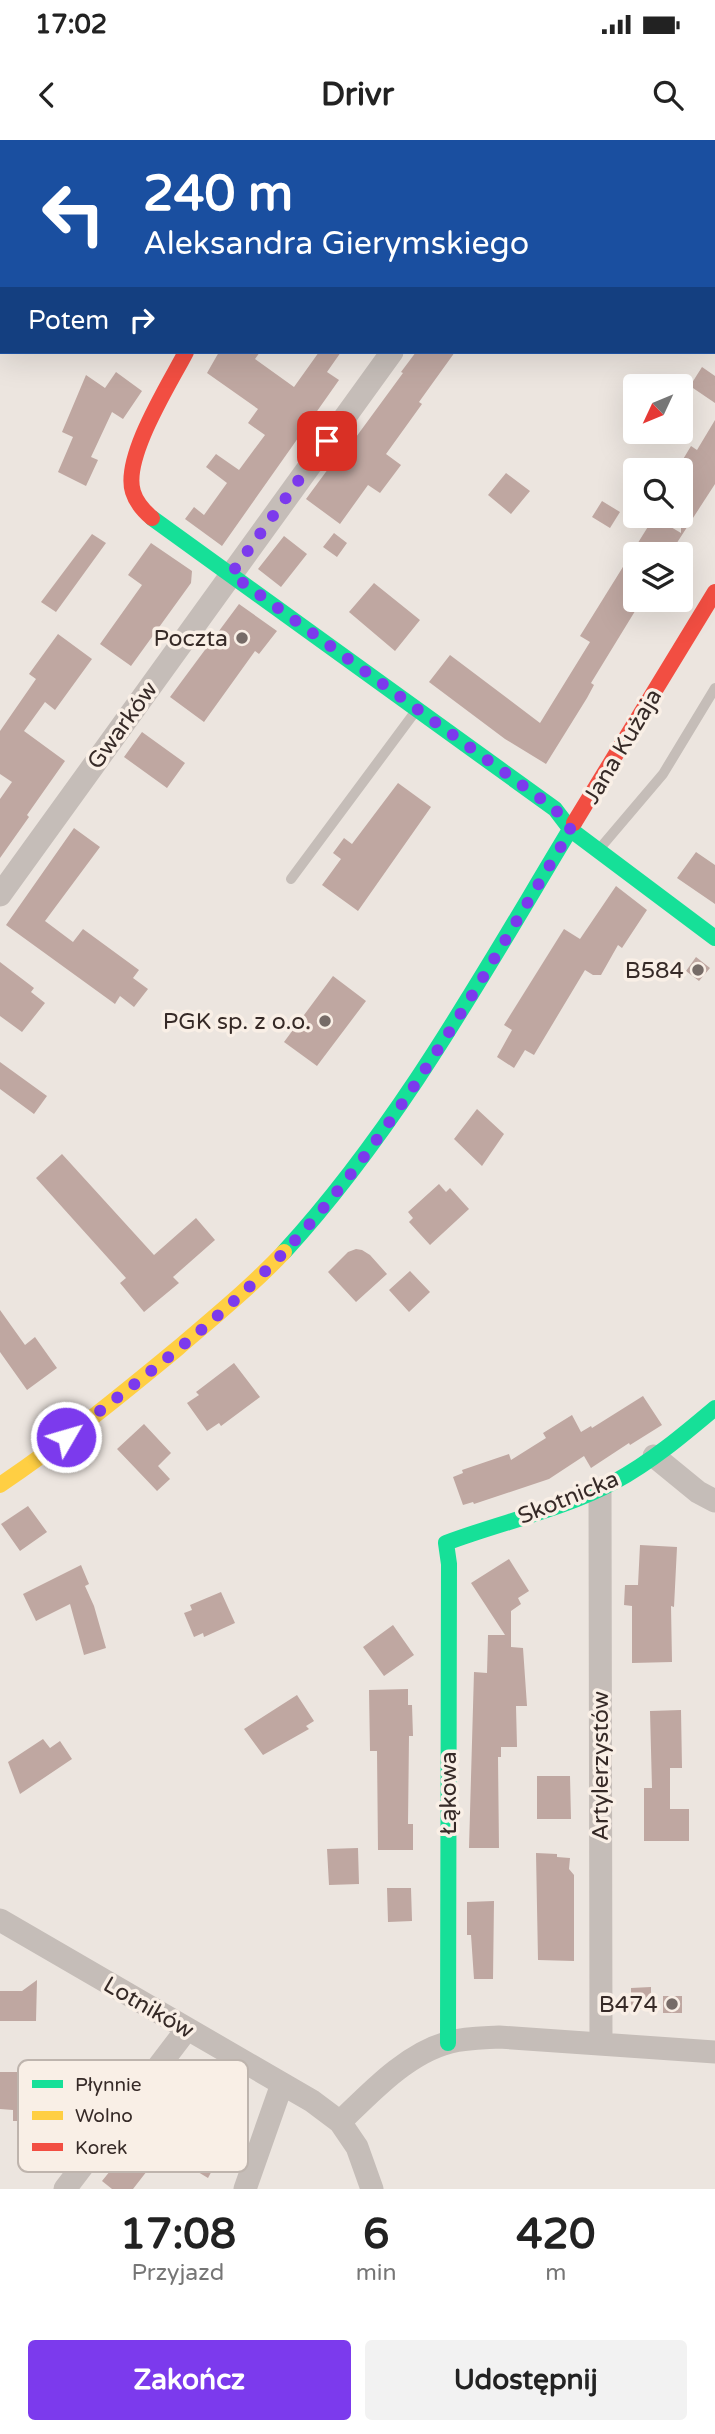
<!DOCTYPE html>
<html lang="pl">
<meta charset="utf-8">
<style>
:root{--surface:#fff;--page:#f2f2f2;--text:#222;--muted:#767676;--accent:#7c3aed}
body{margin:0;font-family:"Varela Round",sans-serif;background:var(--page);color:var(--text);height:100vh;display:flex;flex-direction:column;font-size:26px;white-space:nowrap}
*{box-sizing:border-box;margin:0}
p{font-size:23px;color:var(--muted)}
.icon{flex:none;width:38px;height:38px;fill:none;stroke:currentColor;stroke-width:2;stroke-linecap:round;stroke-linejoin:round}
.map{position:relative;height:2049px;overflow:hidden}
.drawer{display:flex;flex-direction:column;background:var(--surface);flex:1}
.drawer>*{flex:none}
.hud{position:absolute;left:0px;top:0px;width:716px;height:214px;box-shadow:0 7px 28px #0002;background:#1a4fa0;color:#fff;overflow:hidden}
.needle{width:46px;rotate:226deg}
.buttons{position:absolute;left:623px;top:234px;display:grid;gap:14px}
.buttons a{display:grid;place-items:center;width:70px;height:70px;border-radius:7px;background:var(--surface);box-shadow:0 7px 28px #0002;font-size:35px}
.pin{position:absolute;display:grid;place-items:center;width:60px;height:60px;color:#fff;margin:-30px;border-radius:14px;box-shadow:0 4px 10px #0006}
.me{position:absolute;width:77px;margin:-38px;rotate:52deg;stroke-linejoin:round;filter:drop-shadow(0 0 5px #0008)}
.turn{display:flex;align-items:center;gap:24px;height:147px;padding:0 28px;font-size:32px}
.turn .icon{width:91px;height:91px;stroke-width:2.5}
.turn b{display:block;font-size:49px;line-height:60px}
.then{display:flex;align-items:center;height:66px;padding:0 28px;background:#0003;gap:14px;font-size:26px}
.eta{display:flex;justify-content:space-evenly;align-items:center;height:119px;text-align:center}
.eta b{font-size:42px;font-weight:700;line-height:49px}
.button{display:flex;gap:14px;margin-top:auto;padding:14px 28px}
.button a{flex:1;height:80px;border-radius:7px;background:var(--accent);color:#fff;font-size:28px;font-weight:700;line-height:80px;text-align:center}
.button a+a{background:var(--page);color:var(--text)}
.status{display:flex;justify-content:space-between;align-items:center;height:49px;padding:0 35px;background:var(--surface);direction:ltr}
.status svg{height:19px;fill:currentColor}
header{display:flex;justify-content:space-between;align-items:center;height:91px;padding:0 28px;background:var(--surface);font-size:32px;font-weight:700}
.map>svg:first-child{display:block}
.building{fill:#bfa7a1}
.lines{fill:none;stroke-linecap:round;stroke-linejoin:round}
.lane{stroke:#c5bdb8;stroke-width:10}
.street{stroke:#c5bdb8;stroke-width:23}
.fast{stroke:#16e098;stroke-width:16}
.slow{stroke:#ffcf43;stroke-width:16}
.jam{stroke:#f24e42;stroke-width:16}
.rail{stroke:#aca6a3;stroke-width:5;stroke-dasharray:2 5;stroke-linecap:butt}
.route{stroke:#7c3aed;stroke-width:12;stroke-dasharray:0 21.6}
.poi-dot{fill:#766b67;stroke:#f9efe6;stroke-width:2.5}
.labels{text-anchor:middle;stroke-width:7;stroke-linejoin:round;paint-order:stroke}
.poi-label{font-size:23px;fill:#362a27;stroke:#f9efe6;text-anchor:end}
.street-label{font-size:23px;fill:#362a27;stroke:#f9efe6}
.key{fill:#f9efe6;stroke:#beb4ad;stroke-width:2}
.key-label{font-size:19px;fill:#362a27}
</style>
<div class="status"><b>17:02</b><svg viewBox="0 0 49 12"><path d="M0 12V9h3v3zM5 12V6h3v6zM10 12V3h3v9zM15 12V0h3v12zM26 1h20v11H26zM47 4h2v5h-2z"/></svg></div>
<header><svg class="icon" aria-label="back" viewBox="0 0 24 24"><path d="M15 5l-7 7 7 7"/></svg>Drivr<svg class="icon" aria-label="search" viewBox="0 0 24 24"><circle cx="10" cy="10" r="6"/><path d="M15 15l6 6"/></svg></header>
<div class="map">
<svg width="715" height="2049" viewBox="0 0 715 2049">
<rect width="100%" height="100%" fill="#ece5df"/>
<path class="building" d="M219,212H260L255,219L294,247L319,212H341L327,232L339,240L222,406L185,379L194,367L204,375L227,343L206,327L216,314L239,330L265,295L248,283L258,269L207,233Z
M416,212H455L419,262L422,264L386,314L401,325L380,353L368,345L340,384L306,359L345,306L348,308L403,233L401,232Z
M702,227L715,236V263L690,246Z
M116,232L142,251L123,279L112,272L91,317L98,320L86,346L58,332L73,297L62,292L86,235L105,248Z
M715,280V344L669,415H635V460L640,463L591,543L594,545L587,558L546,624L505,599L429,542L450,515L540,583L590,502L580,496L654,377L681,393V331H676L691,306L697,310Z
M506,333L530,351L511,374L488,355Z
M602,361L620,372L610,388L592,377Z
M334,393L347,403L337,417L323,407Z
M92,394L106,403L56,472L41,462Z
M284,396L307,414L281,447L258,429Z
M151,403L192,431L191,443L131,526L100,504L142,445L128,435Z
M374,443L420,480L395,511L349,472Z
M239,464L277,491L259,514L255,511L204,582L170,557Z
M58,494L92,519L55,570L45,562L24,591L65,621L27,675L29,677L0,718V659L12,642L0,634V591L36,539L29,534Z
M142,592L185,623L167,648L124,617Z
M398,643L431,667L358,771L322,745L341,719L333,713L344,698L352,704Z
M74,688L100,707L45,781L73,802L83,789L139,830L133,838L148,849L134,867L120,856L115,864L6,785Z
M696,712L715,725V764L677,738Z
M616,746L647,770L622,808L618,805L601,835H593L585,830L534,915L525,910L514,928L497,917L512,890L504,885L564,789L580,799Z
M696,817L710,828L699,841L686,831Z
M0,822L34,848L31,852L45,863L22,892L0,876Z
M333,836L366,861L317,926L284,902Z
M0,922L47,956L34,974L0,949Z
M477,969L504,994L482,1026L454,999Z
M62,1014L154,1115L196,1078L215,1100L173,1137L179,1143L144,1172L120,1143L126,1138L36,1038Z
M439,1044L446,1052L450,1048L469,1069L430,1105L409,1082L413,1078L408,1072Z
M356,1109L362,1110L370,1115L387,1134L356,1162L328,1132L348,1112Z
M410,1131L430,1152L409,1172L389,1150Z
M0,1170L25,1205L35,1197L57,1228L27,1250L0,1212Z
M234,1223L260,1257L221,1286L219,1283L207,1291L187,1263L199,1255L196,1252Z
M643,1256L662,1285L630,1305L629,1303L591,1328L584,1316L549,1339L474,1364L473,1362L463,1365L453,1337L463,1333L462,1330L509,1314L511,1320L546,1298L543,1293L572,1275L581,1292L591,1286L592,1288Z
M144,1284L171,1313L158,1326L170,1339L157,1351L117,1309Z
M28,1366L47,1392L20,1411L1,1384Z
M640,1405L677,1407L674,1467L671,1466L672,1522L632,1523V1466L624,1465L625,1445H638Z
M509,1419L529,1451L518,1458L521,1464L511,1471V1507L523,1508L527,1566H516L517,1607H501V1617H498L499,1708H469L474,1532L487,1533L488,1495H505L471,1443Z
M81,1425L89,1444L85,1446L94,1466L106,1508L84,1515L70,1464L36,1481L23,1454Z
M221,1452L235,1483L204,1497L203,1493L194,1497L184,1473L192,1470L190,1465Z
M393,1485L414,1515L384,1536L363,1507Z
M408,1549V1565H412L413,1596H409L408,1684H413V1710H378L377,1611H370L369,1550Z
M297,1555L314,1581L306,1586L309,1589L263,1615L244,1589Z
M681,1570L682,1628H670V1669H689V1701H644V1648H652L650,1571Z
M43,1599L50,1608L60,1601L72,1619L20,1654L8,1622Z
M537,1636H570L571,1679H537Z
M358,1708L359,1744L329,1745L327,1709Z
M536,1713L557,1714V1717L570,1718L569,1729L574,1735V1821L538,1820Z
M387,1748H411L412,1781L388,1782Z
M494,1761L493,1839H474L471,1795H467V1762Z
M37,1840L36,1881H0V1851H22Z
M651,1847V1869H631V1848Z
M663,1856H682V1873H663Z
M0,1932H38L37,1981H13V1970L0,1969Z
M156,1974L192,2002L198,1991L225,2006L208,2038L168,2014L159,2026L154,2022L133,2049H112L102,2041Z"/>
<g class="lines">
<path class="lane" d="M601,707L663,634L715,548
M291,739L415,572"/>
<path class="street" d="M289,2L290,0
M544,2L545,0
M0,755L392,212
M654,1316L698,1352L715,1361
M600,1349L601,1904
M0,1780L312,1961L340,1982L357,2007L372,2049
M340,1982C371,1952 407,1913 450,1902C466,1898 483,1898 499,1897L715,1912
M65,2049L187,1889
M245,2049L282,1944"/>
<path class="fast" d="M152,378L555,669L571,690L715,798
M284,1112C401,984 485,830 574,683
M448,1903L449,1424L446,1403C501,1382 562,1370 614,1342C651,1322 683,1295 715,1268"/>
<path class="slow" d="M0,1345C62,1303 120,1256 178,1208C214,1177 251,1147 284,1112"/>
<path class="jam" d="M152,378C145,372 136,362 133,352C122,318 170,243 186,212
M574,683L715,452"/>
<path class="rail" d="M20,2V0
M0,61L2,56"/>
</g>
<g class="lines">
<path class="route" d="M66,1297C141,1239 219,1181 285,1111C399,991 485,832 571,690L555,669L231,434L327,301"/>
</g>
<g class="poi-dot">
<circle cx="242" cy="498" r="7"/>
<circle cx="698" cy="830" r="7"/>
<circle cx="325" cy="881" r="7"/>
<circle cx="672" cy="1864" r="7"/>
</g>
<g class="labels">
<g class="poi-label">
<text x="228" y="506">Poczta</text>
<text x="684" y="838">B584</text>
<text x="311" y="889">PGK sp. z o.o.</text>
<text x="658" y="1872">B474</text>
</g>
<g class="street-label">
<text transform="translate(122 585) rotate(-54)" y="8">Gwarków</text>
<text transform="translate(622 606) rotate(-59)" y="8">Jana Kużaja</text>
<text transform="translate(568 1357) rotate(-22)" y="8">Skotnicka</text>
<text transform="translate(600 1626) rotate(-90)" y="8">Artylerzystów</text>
<text transform="translate(448 1653) rotate(-90)" y="8">Łąkowa</text>
<text transform="translate(149 1867) rotate(30)" y="8">Lotników</text>
</g>
</g>
<rect x="18" y="1920" width="230" height="112" rx="10" class="key"/>
<rect x="32" y="1940" width="31" height="8" fill="#16e098"/>
<rect x="32" y="1971" width="31" height="9" fill="#ffcf43"/>
<rect x="32" y="2003" width="31" height="8" fill="#f24e42"/>
<g class="key-label">
<text x="75" y="1951">Płynnie</text>
<text x="75" y="1982">Wolno</text>
<text x="75" y="2014">Korek</text>
</g>
</svg>
<div class="buttons">
<a><svg class="needle" viewBox="-14 -14 28 28"><path d="M0-13l5 13h-10z" fill="#e53935"/><path d="M0 13l5-13h-10z" fill="#767676"/></svg></a>
<a><svg class="icon" aria-label="search" viewBox="0 0 24 24"><circle cx="10" cy="10" r="6"/><path d="M15 15l6 6"/></svg></a>
<a><svg class="icon" aria-label="layers" viewBox="0 0 24 24"><path d="M12 4l9 5-9 5-9-5zM3 14l9 5 9-5"/></svg></a>
</div>
<div class="pin" style="left:327px;top:301px;background:#d93025"><svg class="icon" aria-label="arrive" viewBox="0 0 24 24"><path d="M6 21V4h12l-3 4 3 4H6"/></svg></div>
<svg class="me" style="left:66px;top:1297px" viewBox="-20 -20 40 40"><circle r="17" fill="#7c3aed" stroke="#fff" stroke-width="3"/><path d="M0-11L8 9 0 5-8 9z" fill="#fff"/></svg>
<div class="hud">
<div class="turn"><svg class="icon" aria-label="left" viewBox="0 0 24 24"><path d="M17 20v-9H6M10 6l-5 5 5 5"/></svg><div><b>240 m</b>Aleksandra Gierymskiego</div></div>
<div class="then">Potem<svg class="icon" aria-label="right" viewBox="0 0 24 24"><path d="M7 20v-9h11M14 6l5 5-5 5"/></svg></div>
</div>
</div>
<section class="drawer">
<div class="eta">
<div><b>17:08</b><p>Przyjazd</p></div>
<div><b>6</b><p>min</p></div>
<div><b>420</b><p>m</p></div>
</div>
<div class="button"><a>Zakończ</a><a>Udostępnij</a></div>
</section>
